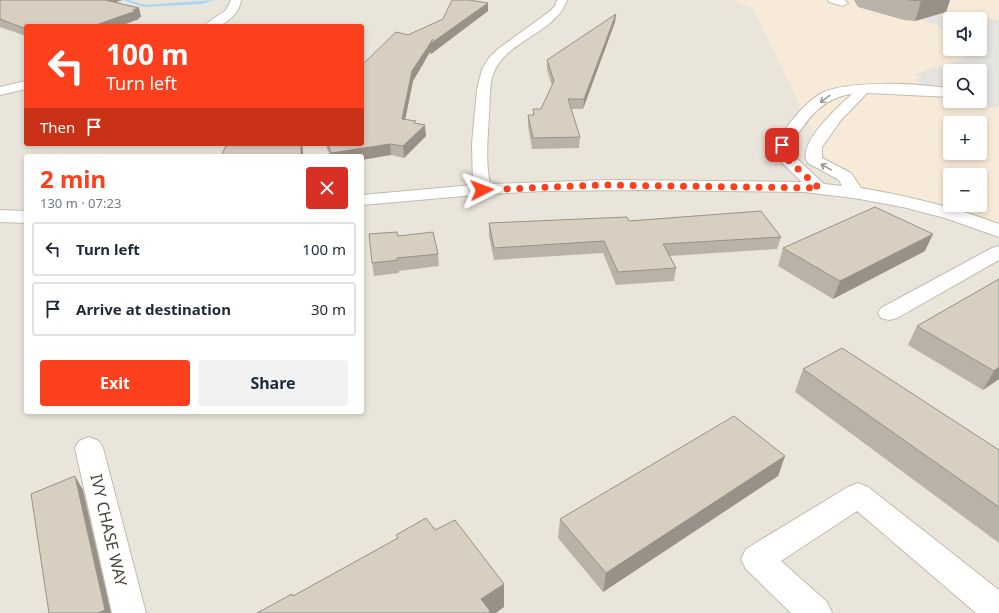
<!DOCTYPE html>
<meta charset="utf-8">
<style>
:root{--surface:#fff;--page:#f2f2f3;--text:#1f2937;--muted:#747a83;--line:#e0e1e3;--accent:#fc3f1d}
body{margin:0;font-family:"Noto Sans",sans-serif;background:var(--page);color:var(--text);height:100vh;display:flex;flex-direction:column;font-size:15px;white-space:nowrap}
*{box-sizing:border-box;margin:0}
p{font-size:13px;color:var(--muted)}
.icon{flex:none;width:22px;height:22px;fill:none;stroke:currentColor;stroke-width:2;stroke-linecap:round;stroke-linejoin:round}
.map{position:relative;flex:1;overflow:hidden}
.sheet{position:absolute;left:24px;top:154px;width:340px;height:260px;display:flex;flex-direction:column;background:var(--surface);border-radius:4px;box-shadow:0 2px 6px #0003}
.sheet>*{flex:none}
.guide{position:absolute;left:24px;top:24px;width:340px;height:122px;border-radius:4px;box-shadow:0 2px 6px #0003;background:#fc3f1d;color:#fff;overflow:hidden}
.tools{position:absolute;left:943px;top:12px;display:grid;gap:8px}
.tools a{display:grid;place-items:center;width:44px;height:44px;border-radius:4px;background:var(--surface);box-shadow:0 2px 6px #0003;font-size:20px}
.pin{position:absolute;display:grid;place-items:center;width:34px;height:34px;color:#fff;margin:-17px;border-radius:8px;box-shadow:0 2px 6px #0006}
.me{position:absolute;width:44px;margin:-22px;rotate:87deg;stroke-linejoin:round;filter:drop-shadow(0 0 3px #0008)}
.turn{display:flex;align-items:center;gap:14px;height:84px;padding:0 16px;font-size:18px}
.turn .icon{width:52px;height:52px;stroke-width:2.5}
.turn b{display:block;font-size:28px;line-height:34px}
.then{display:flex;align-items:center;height:38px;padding:0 16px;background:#0003;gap:8px;font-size:15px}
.round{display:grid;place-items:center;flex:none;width:42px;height:42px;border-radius:4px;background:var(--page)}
.headline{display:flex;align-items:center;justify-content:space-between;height:68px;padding:0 16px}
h1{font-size:24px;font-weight:700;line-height:30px;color:var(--accent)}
.cta{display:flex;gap:8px;margin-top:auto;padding:8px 16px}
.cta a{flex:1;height:46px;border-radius:4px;background:var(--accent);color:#fff;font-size:16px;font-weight:700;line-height:46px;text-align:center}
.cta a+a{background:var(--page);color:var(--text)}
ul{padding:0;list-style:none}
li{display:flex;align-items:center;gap:12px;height:54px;margin:0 8px 6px;padding:0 8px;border:2px solid var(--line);border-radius:4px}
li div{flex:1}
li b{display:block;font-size:15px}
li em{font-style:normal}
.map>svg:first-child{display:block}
.residential{fill:#eae5da;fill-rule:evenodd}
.commercial{fill:#f7ead8;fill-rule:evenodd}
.parking{fill:#e5e3e0}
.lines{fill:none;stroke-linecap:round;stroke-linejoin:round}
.stream{fill:#a9d4f2;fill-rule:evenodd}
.minor-casing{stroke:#c2bbae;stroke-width:2}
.minor{fill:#fff;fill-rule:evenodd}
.wall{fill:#bab2a6}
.shaded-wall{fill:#979187}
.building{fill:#d8cfc1;stroke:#979187}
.oneway{stroke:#9c9892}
.route{stroke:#fc3f1d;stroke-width:7;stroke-dasharray:0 12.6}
.labels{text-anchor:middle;stroke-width:3;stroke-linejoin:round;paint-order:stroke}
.near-street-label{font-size:16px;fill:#4b4439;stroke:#fff}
</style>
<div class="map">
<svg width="999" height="613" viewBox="0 0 999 613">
<rect width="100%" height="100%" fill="#f6f3ec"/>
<path class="residential" d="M0,0H731L753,8L839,184L969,214L999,230V613H0ZM26,26H362V144H26ZM26,156H362V412H26Z"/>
<path class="commercial" d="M731,0H999V230L969,214L839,184L753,8ZM950,19H980V49H950ZM950,71H980V101H950ZM950,123H980V153H950ZM950,175H980V205H950Z"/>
<path class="parking" d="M943,13L961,17L999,20V106L993,108L972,101H980V71H950V93L913,80L922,77L914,74L964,59L957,49H980V19H950V40L938,25L920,20Z"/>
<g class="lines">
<path class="stream" d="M123,0H129L144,5L215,0L202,4L144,7Z"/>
<defs>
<path id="minor" d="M231,0H241C240,11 228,24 217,26C213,27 208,26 203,26L226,10Z
M557,0H567C558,26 526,36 507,54C501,60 496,66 493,74C489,87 490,100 489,114C488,137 485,160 490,184L608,180L802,182L778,159L776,156L774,145C787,127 802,104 822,93C848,80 920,83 950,89V97L867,93L841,120L822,147V158L851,173L861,188C908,196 954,207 999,224V237L945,218L903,207L854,198L804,192L641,190L543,191L475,195L362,205V195L473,185L472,144L477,90L482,69L489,58L498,49L549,12L555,6ZM852,94C839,106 795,145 808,163L839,180L842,186L824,184L792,154L790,145C807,121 820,98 852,94Z
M828,0H844L848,3L843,6L829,2Z
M26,81V89L0,95V87Z
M0,210L26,211V223L0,222Z
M999,246V260L897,318L889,320L881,318L878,313L881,308L992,248Z
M89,437L99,441L103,448L146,613H112L75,448L79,441Z
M858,483L868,487L999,590V613H976L857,511L781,561L827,602L832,613H791L746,569L741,559L746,549L848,487Z"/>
</defs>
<use href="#minor" class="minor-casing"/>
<use href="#minor" class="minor"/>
</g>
<path class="wall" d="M0,0H122L115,2L139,8L141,17L138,18L139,19L120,26H26V36L0,27Z
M854,0H950L946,12L915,21L904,20L858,7Z
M488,3V11L431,54L430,52L413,81L405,119L416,124L426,136L404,158L391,155L330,156L326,146H324L323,144H362L408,35Z
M616,14L615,22L583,109H571L580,137L579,148L532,149L528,126V115H533V109H541L552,86L547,70V60Z
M629,221L781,237L777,249L670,256L676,268L674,281L616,285L603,253L494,260L489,236V223Z
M398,236L438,254L439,266L399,271V273L374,276L372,263Z
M783,248L925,251L833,299L778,266Z
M999,279V379L983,390L908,345L917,326Z
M803,369L999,450V543L795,392Z
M785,456L778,476L603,592L558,538L560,519Z"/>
<path class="shaded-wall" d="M99,0H122L102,7Z
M926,0H950L946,12L915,21L921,1Z
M488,3V11L431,54L430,52L413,81L403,130L402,119L412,71L433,39Z
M139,8L141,17L138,18L139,19L120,26H93Z
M616,14L615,22L583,109L584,99Z
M425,125L426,136L404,158L403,146Z
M301,144H302L303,149V156H301Z
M390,144L391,155L362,160V156H332L331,153Z
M933,234L925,251L833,299L840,281Z
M999,367V379L983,390L994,371Z
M785,456L778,476L603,592L606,573Z
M75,476L83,490L111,613H98Z
M504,584V607L496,613H481V599Z"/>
<path class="building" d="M0,0H105L139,8L133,10L136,11L93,26H26V29L0,19Z
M452,0H469L488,3L430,44L433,39L412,71L402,119L416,121L414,123L425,125L403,146L390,144L331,153L328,144H362V65L396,32L408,35L443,19Z
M909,0H926L921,1Z
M616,14L584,99H568L580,137L533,138L528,115H534L533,109H541L554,81L547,60Z
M227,144H301V156H221Z
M875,207L933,234L840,281L783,248Z
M761,211L781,237L663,244L676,268L618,272L604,241L494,248L489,223L627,217L629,221Z
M397,232L398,236L433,232L438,254L397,258L398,260L372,263L369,234Z
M999,279V367L994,371L917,326Z
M842,348L999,450V507L803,369Z
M734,416L785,456L606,573L560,519Z
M75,476L105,610L98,613H49L31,494Z
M426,518L435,530L455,520L504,584L481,599L490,611L488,613H257L292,594L293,596L398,538L396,535Z"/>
<defs><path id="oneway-shaft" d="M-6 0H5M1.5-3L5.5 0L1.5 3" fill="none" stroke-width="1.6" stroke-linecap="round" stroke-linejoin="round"/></defs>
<g class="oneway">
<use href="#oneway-shaft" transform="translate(825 99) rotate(144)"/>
<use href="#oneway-shaft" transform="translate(826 167) rotate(-151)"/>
</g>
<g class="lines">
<path class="route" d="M482,190L599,185L819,188L784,156L782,145"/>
</g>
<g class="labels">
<g class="near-street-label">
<text transform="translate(109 530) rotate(77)" y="6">IVY CHASE WAY</text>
</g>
</g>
</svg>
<div class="tools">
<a><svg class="icon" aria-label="sound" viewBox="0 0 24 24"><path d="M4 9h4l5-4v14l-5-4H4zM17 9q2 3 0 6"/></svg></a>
<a><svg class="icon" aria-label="search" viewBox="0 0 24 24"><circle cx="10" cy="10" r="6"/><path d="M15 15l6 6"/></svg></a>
<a>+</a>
<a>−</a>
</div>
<div class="pin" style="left:782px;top:145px;background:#d93025"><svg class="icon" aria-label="arrive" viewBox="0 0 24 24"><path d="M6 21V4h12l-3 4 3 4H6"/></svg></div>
<svg class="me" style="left:482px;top:190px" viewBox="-20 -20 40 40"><path d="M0-17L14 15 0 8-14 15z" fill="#fc3f1d" stroke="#fff" stroke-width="4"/></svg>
<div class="guide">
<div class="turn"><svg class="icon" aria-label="left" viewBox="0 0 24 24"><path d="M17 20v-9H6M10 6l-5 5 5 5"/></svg><div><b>100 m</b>Turn left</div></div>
<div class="then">Then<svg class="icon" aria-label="arrive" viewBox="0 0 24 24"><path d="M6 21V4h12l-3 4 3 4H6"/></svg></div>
</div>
<section class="sheet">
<div class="headline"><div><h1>2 min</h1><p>130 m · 07:23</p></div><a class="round" style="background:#d93025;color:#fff"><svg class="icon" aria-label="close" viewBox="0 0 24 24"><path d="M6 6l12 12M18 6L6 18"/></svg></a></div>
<ul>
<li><svg class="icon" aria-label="left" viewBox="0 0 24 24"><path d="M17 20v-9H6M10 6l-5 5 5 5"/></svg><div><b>Turn left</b></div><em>100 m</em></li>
<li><svg class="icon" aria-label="arrive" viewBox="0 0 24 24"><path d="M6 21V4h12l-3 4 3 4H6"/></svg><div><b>Arrive at destination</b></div><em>30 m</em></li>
</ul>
<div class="cta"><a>Exit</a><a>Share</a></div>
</section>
</div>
